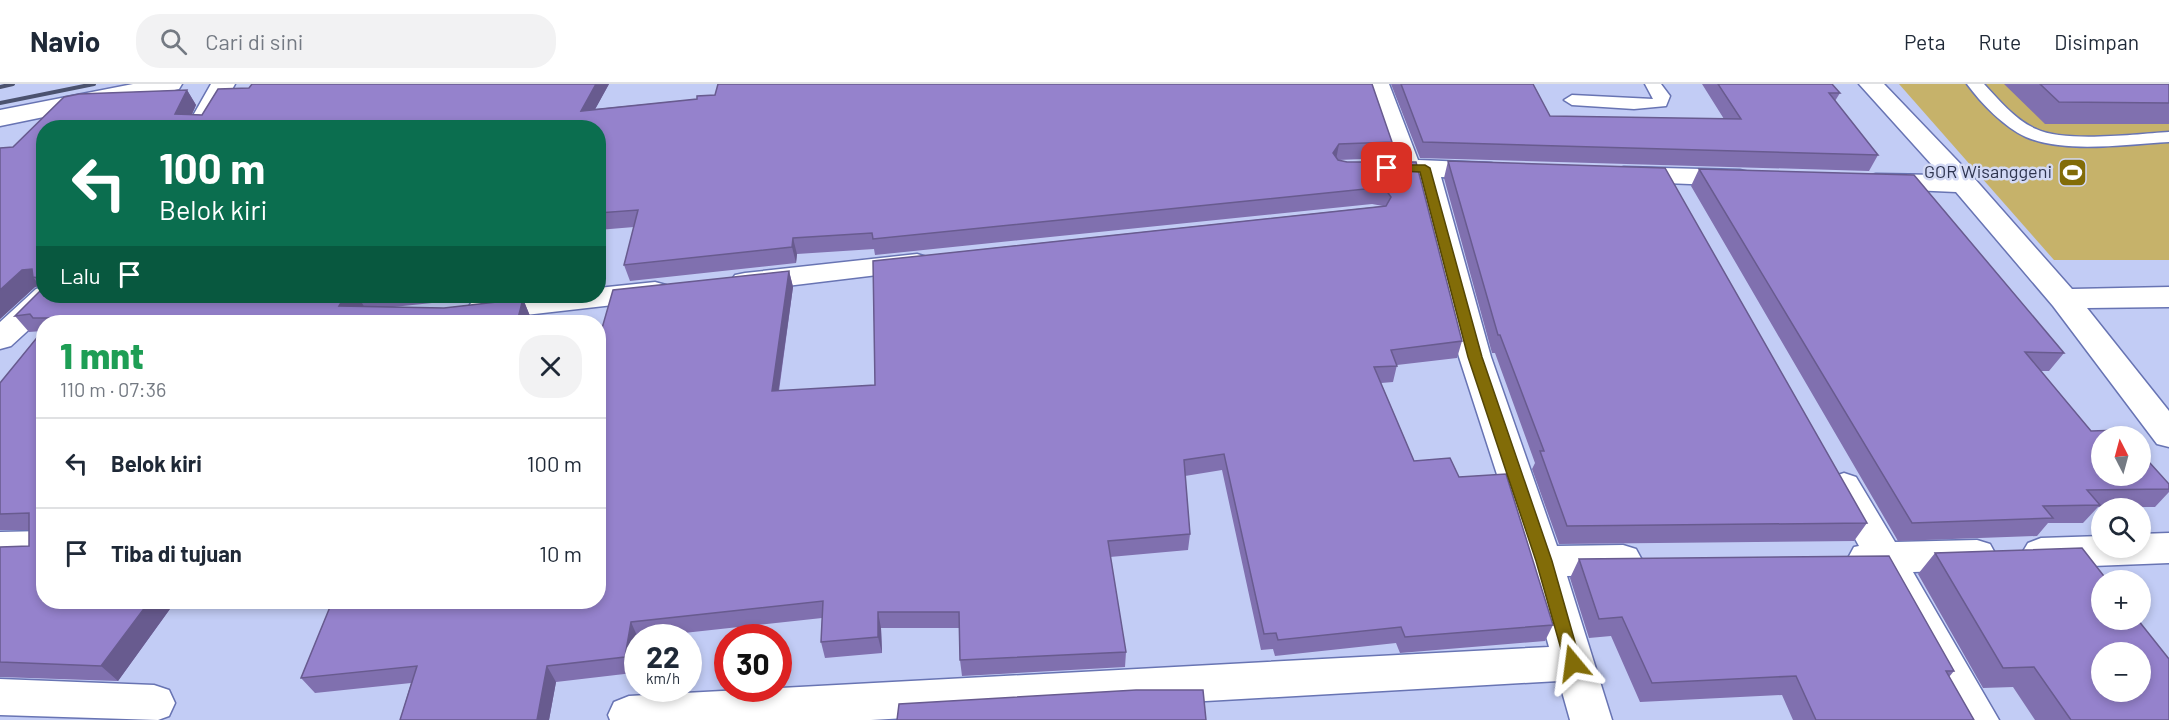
<!DOCTYPE html>
<html lang="id">
<meta charset="utf-8">
<style>
:root{--surface:#fff;--page:#f2f2f3;--text:#1f2937;--muted:#747a83;--line:#e0e1e3}
body{margin:0;font-family:Barlow,sans-serif;background:var(--page);color:var(--text);height:100vh;display:flex;flex-direction:column;font-size:22px;white-space:nowrap}
*{box-sizing:border-box;margin:0}
p{font-size:20px;color:var(--muted)}
.icon{flex:none;width:33px;height:33px;fill:none;stroke:currentColor;stroke-width:2;stroke-linecap:round;stroke-linejoin:round}
.map{position:relative;flex:1;overflow:hidden}
.details{position:absolute;left:36px;top:231px;width:570px;height:294px;display:flex;flex-direction:column;background:var(--surface);border-radius:24px;box-shadow:0 3px 9px #0003}
.details>*{flex:none}
.hud{position:absolute;left:36px;top:36px;width:570px;height:183px;border-radius:24px;box-shadow:0 3px 9px #0003;background:#0b6e4f;color:#fff;overflow:hidden}
.needle{width:39px;rotate:354deg}
.controls{position:absolute;left:2091px;top:342px;display:grid;gap:12px}
.controls a{display:grid;place-items:center;width:60px;height:60px;border-radius:50%;background:var(--surface);box-shadow:0 3px 9px #0003;font-size:30px}
.speed{position:absolute;left:624px;top:540px;display:flex;gap:12px;font-size:30px;font-weight:700;text-align:center}
.speed>*{display:grid;place-content:center;width:78px;height:78px;border-radius:50%;background:var(--surface);box-shadow:0 3px 9px #0003;line-height:1}
.speed small{font-size:15px;font-weight:400}
.speed .limit{border:9px solid #d22;background:#fff;color:#111}
.pin{position:absolute;display:grid;place-items:center;width:51px;height:51px;color:#fff;margin:-26px;border-radius:12px;box-shadow:0 3px 9px #0006}
.me{position:absolute;width:66px;margin:-33px;rotate:344deg;stroke-linejoin:round;filter:drop-shadow(0 0 4px #0008)}
.turn{display:flex;align-items:center;gap:21px;height:126px;padding:0 24px;font-size:27px}
.turn .icon{width:78px;height:78px;stroke-width:2.5}
.turn b{display:block;font-size:42px;line-height:51px}
.then{display:flex;align-items:center;height:57px;padding:0 24px;background:#0003;gap:12px;font-size:22px}
.round{display:grid;place-items:center;flex:none;width:63px;height:63px;border-radius:24px;background:var(--page)}
.headline{display:flex;align-items:center;justify-content:space-between;height:102px;padding:0 24px}
h1{font-size:36px;font-weight:800;line-height:45px;color:#1e9e55}
ul{padding:0;list-style:none}
li{display:flex;align-items:center;gap:18px;height:90px;padding:0 24px;border-top:2px solid var(--line)}
li div{flex:1}
li b{display:block;font-size:22px}
li em{font-style:normal}
header{display:flex;align-items:center;gap:36px;box-sizing:border-box;height:84px;padding:0 30px;background:var(--surface);border-bottom:2px solid var(--line)}
header strong{font-size:28px}
nav{display:flex;gap:33px;margin-inline-start:auto;font-size:21px}
.search{width:420px;height:54px;background:var(--page);display:flex;align-items:center;gap:15px;box-sizing:border-box;padding:0 21px;border-radius:24px;color:var(--muted);font-size:22px}
.map>svg:first-child{display:block}
.green{fill:#c6b26a}
.lines{fill:none;stroke-linecap:round;stroke-linejoin:round}
.service-casing{stroke:#6874b3;stroke-width:3}
.minor-casing{stroke:#6874b3;stroke-width:3}
.service{fill:#fff;fill-rule:evenodd}
.minor{fill:#fff;fill-rule:evenodd}
.rail{stroke:#4b526f;stroke-width:4}
.wall{fill:#8070af}
.shaded-wall{fill:#685b8f}
.building{fill:#9582cc;stroke:#685b8f;stroke-width:1.5;fill-rule:evenodd}
.route{fill:#826c08;stroke:#544605;stroke-width:1.5}
.labels{text-anchor:middle;stroke-width:5;stroke-linejoin:round;paint-order:stroke}
.poi-label{font-size:18px;fill:#2f3550;stroke:#d3d9f5;text-anchor:end}
</style>
<header>
<strong>Navio</strong>
<div class="search"><svg class="icon" aria-label="search" viewBox="0 0 24 24"><circle cx="10" cy="10" r="6"/><path d="M15 15l6 6"/></svg>Cari di sini</div>
<nav><a>Peta</a><a>Rute</a><a>Disimpan</a></nav>
</header>
<div class="map">
<svg width="2169" height="636" viewBox="0 0 2169 636">
<rect width="100%" height="100%" fill="#c2ccf5"/>
<path class="green" d="M1899,0H2169V176H2054Z"/>
<g class="lines">
<defs>
<path id="service" d="M1645,0H1661L1670,12L1666,22L1634,25L1572,21L1564,16L1572,11L1653,15Z
M1967,0H1984C1999,16 2015,36 2036,45C2065,59 2136,50 2169,48V58C2127,60 2065,70 2026,53C2004,43 1981,19 1967,0Z"/>
<path id="minor" d="M133,0H182L179,5L170,7L0,42V26Z
M211,0H235L211,44H186Z
M1365,0H1389L1418,76L1491,79L1500,81L1504,87L1500,93L1491,95L1441,93L1491,273L1557,462L1623,461L1636,465L1642,476L1636,487L1623,491L1567,492L1612,636H1570L1559,597L871,636H610L608,631L614,618L629,612L1549,563L1525,477L1459,273L1414,92L1399,90L1395,84Z
M1859,0H1884L1974,94L2072,205L2169,203V223L2087,224L2169,327V363L2157,360L2053,222L1956,108L1866,104L1863,98L1866,92L1876,90L1941,91Z
M1624,83L1740,86L1749,88L1753,94L1749,100L1740,102L1615,97L1611,91L1615,85Z
M917,170L927,173L932,179L927,185L745,207L735,205L730,198L735,191L745,189Z
M655,198L666,201L670,208L666,215L482,236L471,233L467,226L471,219C512,208 557,212 598,212V204Z
M44,203V212H62L58,219L11,262L0,265V238L36,205Z
M1844,389L1856,393L1895,458L1977,456L1990,460L1996,471L1990,482L1977,486L1913,488L1999,636H1956L1874,489L1854,485L1848,474L1854,463L1859,462L1826,402L1832,393Z
M44,447V477L0,478V448Z
M2169,449V479L2041,484L2028,479L2022,469L2028,459L2041,454L2102,452V464H2140V450Z
M0,595L154,601L169,606L175,619L169,632L158,636L0,631Z"/>
</defs>
<use href="#service" class="service-casing"/>
<use href="#minor" class="minor-casing"/>
<use href="#service" class="service"/>
<use href="#minor" class="minor"/>
<path class="rail" d="M0,3L13,0
M0,19L94,0"/>
</g>
<path class="wall" d="M252,0H609L595,25L697,15V12L715,11L718,0H1372L1392,58L1389,74L1338,76L1347,78H1416L1462,257L1457,274L1397,281L1393,298L1381,299L1414,377L1450,374L1459,393L1506,390L1553,541L1545,557L1400,569L1396,559L1275,572L1273,565L1261,566L1222,386L1185,392L1190,450L1188,466L1110,473L1126,568L1125,583L962,592L960,576V544H881L882,569L825,574L821,558L822,534L638,554V560L633,589L556,598L549,636H400L411,599L315,609L301,594L332,518H598V258L613,206L789,187L793,203L779,307L875,301L873,177L1383,122L1372,120L875,171L874,165L797,170L796,179L630,197L624,181L634,143L598,146V44H44V212H500L393,223L444,224L523,215L530,232L529,238H44V518H180H175L118,597L0,593V463L29,462V446H0V299L42,247L29,248L15,232L42,205L40,202L35,203L0,235V64L13,63L64,13L79,10L187,6L196,21L192,30L202,31L218,5L249,4Z
M1391,0H1533L1550,32L1724,35L1702,0H1832L1840,9L1835,17L1878,71L1869,87L1420,74Z
M2004,0H2169V40H2045Z
M1448,77L1867,439L1854,457L1559,460L1532,385L1535,379L1495,269H1492L1444,94Z
M1699,85L2064,269L2049,287H2041L2091,347L2169,400V408L2155,423H2098L2083,439H2048L2037,452L1898,457L1691,102Z
M1935,469L2169,636H2035L2013,603L1983,604L1918,490Z
M1579,475L1954,587L1949,593L1974,636H1793L1782,611L1640,618L1611,552L1589,554L1570,494Z"/>
<path class="shaded-wall" d="M596,0H609L586,42L581,27Z
M187,6L196,21L186,44L175,30Z
M1339,60L1336,76L1333,69Z
M793,154L797,170L796,179L792,163Z
M32,185L33,193L40,202L35,203L0,235V206L22,186Z
M789,187L793,203L776,324L772,307Z
M345,212H358L366,226L339,222Z
M523,215L530,232L529,238H517Z
M149,518H175L118,597L101,582Z
M878,528L881,544L882,569L878,553Z
M631,538L638,554V560L633,589L625,573Z
M547,582L556,598L549,636H537Z"/>
<path class="building" d="M252,0H596L581,27L697,15V12L715,11L718,0H1372L1392,58L1339,60L1333,69L1338,76L1347,78H1416L1462,257L1391,266L1397,282L1374,283L1414,377L1450,374L1459,393L1506,390L1553,541L1405,553L1401,543L1278,556L1276,549L1264,550L1224,370L1184,376L1190,450L1108,457L1126,568L960,576L959,528H878V553L821,558L823,517L631,538L625,573L547,582L537,636H400L417,582L301,594L332,518H598V258L613,206L789,187L772,307L875,301L873,177L1386,122L1391,113L1386,106L1375,104L873,155L872,149L793,154L792,163L624,181L638,126L598,129V44H44V195L33,193L32,185L22,186L0,206V64L13,63L64,13L79,10L187,6L175,30L202,31L218,5L249,4Z
M1401,0H1533L1550,32L1741,35L1718,0H1832L1840,9H1829L1878,71L1423,58Z
M2040,0H2169V19L2059,18Z
M1448,77L1665,84L1867,439L1567,442L1540,367H1544L1500,251H1498Z
M1699,85L1914,91L2064,269L2025,268L2091,347L2121,346L2126,352H2102V392H2140V368L2169,400V405L2087,406L2100,421L2043,422L2053,434L1912,439Z
M44,203V212H348H345L339,222L444,224L523,215L517,238H49L52,234H33L30,230L15,232Z
M44,245V518H149L101,582L0,578V463L29,462V429L0,430V299Z
M2082,464L2107,496H2102V536H2138L2169,575V636H2071L2034,583L2003,584L1935,469ZM2102,568H2140V608H2102Z
M1889,472L1954,587H1946L1974,636H1816L1796,592L1652,599L1622,533L1599,535L1579,475Z
M1136,606H1203L1206,636H897L899,620Z"/>
<path class="route" d="M1387,81H1425L1430,84L1482,273L1552,477L1581,579L1579,584L1573,586L1567,584L1565,579L1536,477L1468,273L1420,88L1383,86L1382,84Z"/>
<defs>
<symbol id="stadium-square" viewBox="-11 -11 22 22"><rect x="-9" y="-9" width="18" height="18" rx="4" fill="#826c08" stroke="#d3d9f5"/><path d="M0-5a6.5 5 0 1 0 0 10a6.5 5 0 1 0 0-10ZM-3.5-1.8h7v3.6h-7Z" fill="#fff"/></symbol>
</defs>
<g fill-rule="evenodd">
<use href="#stadium-square" x="2056" y="72" width="33" height="33"/>
</g>
<g class="labels">
<g class="poi-label">
<text x="2052" y="94">GOR Wisanggeni</text>
</g>
</g>
</svg>
<div class="controls">
<a><svg class="needle" viewBox="-14 -14 28 28"><path d="M0-13l5 13h-10z" fill="#e53935"/><path d="M0 13l5-13h-10z" fill="#747a83"/></svg></a>
<a><svg class="icon" aria-label="search" viewBox="0 0 24 24"><circle cx="10" cy="10" r="6"/><path d="M15 15l6 6"/></svg></a>
<a>+</a>
<a>−</a>
</div>
<div class="speed"><div>22<small>km/h</small></div><div class="limit">30</div></div>
<div class="pin" style="left:1387px;top:84px;background:#d93025"><svg class="icon" aria-label="arrive" viewBox="0 0 24 24"><path d="M6 21V4h12l-3 4 3 4H6"/></svg></div>
<svg class="me" style="left:1573px;top:579px" viewBox="-20 -20 40 40"><path d="M0-17L14 15 0 8-14 15z" fill="#826c08" stroke="#fff" stroke-width="4"/></svg>
<div class="hud">
<div class="turn"><svg class="icon" aria-label="left" viewBox="0 0 24 24"><path d="M17 20v-9H6M10 6l-5 5 5 5"/></svg><div><b>100 m</b>Belok kiri</div></div>
<div class="then">Lalu<svg class="icon" aria-label="arrive" viewBox="0 0 24 24"><path d="M6 21V4h12l-3 4 3 4H6"/></svg></div>
</div>
<section class="details">
<div class="headline"><div><h1>1 mnt</h1><p>110 m · 07:36</p></div><a class="round"><svg class="icon" aria-label="close" viewBox="0 0 24 24"><path d="M6 6l12 12M18 6L6 18"/></svg></a></div>
<ul>
<li><svg class="icon" aria-label="left" viewBox="0 0 24 24"><path d="M17 20v-9H6M10 6l-5 5 5 5"/></svg><div><b>Belok kiri</b></div><em>100 m</em></li>
<li><svg class="icon" aria-label="arrive" viewBox="0 0 24 24"><path d="M6 21V4h12l-3 4 3 4H6"/></svg><div><b>Tiba di tujuan</b></div><em>10 m</em></li>
</ul>
</section>
</div>
